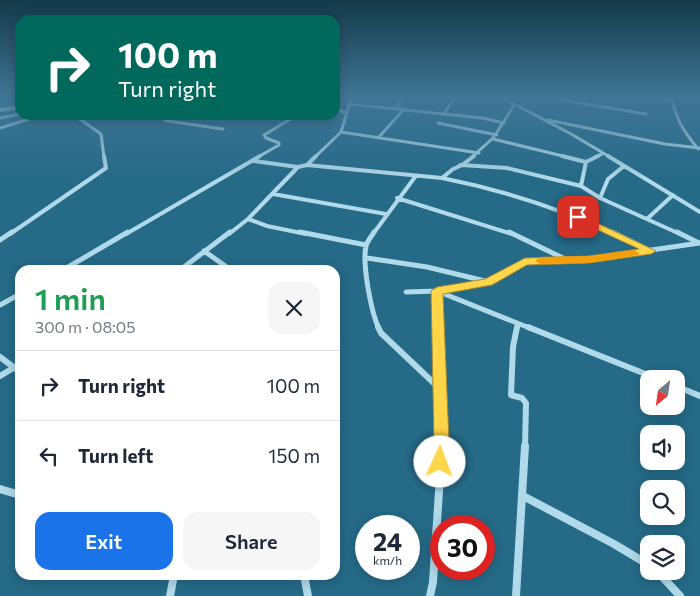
<!DOCTYPE html>
<meta charset="utf-8">
<style>
:root{--surface:#fff;--page:#f6f6f7;--text:#1f2937;--muted:#747a83;--line:#e0e1e3;--accent:#1a73e8}
body{margin:0;font-family:Commissioner,sans-serif;background:var(--page);color:var(--text);height:100vh;display:flex;flex-direction:column;font-size:19px;white-space:nowrap}
*{box-sizing:border-box;margin:0}
p{font-size:16px;color:var(--muted)}
.icon{flex:none;width:28px;height:28px;fill:none;stroke:currentColor;stroke-width:2;stroke-linecap:round;stroke-linejoin:round}
.map{position:relative;flex:1;overflow:hidden}
.drawer{position:absolute;left:15px;top:265px;width:325px;height:315px;display:flex;flex-direction:column;background:var(--surface);border-radius:15px;box-shadow:0 2px 12px #0003}
.drawer>*{flex:none}
.hud{position:absolute;left:15px;top:15px;width:325px;height:105px;border-radius:15px;box-shadow:0 2px 12px #0003;background:#00695c;color:#fff;overflow:hidden}
.needle{width:32px;rotate:209deg}
.controls{position:absolute;left:640px;top:370px;display:grid;gap:10px}
.controls a{display:grid;place-items:center;width:45px;height:45px;border-radius:10px;background:var(--surface);box-shadow:0 2px 12px #0003;font-size:25px}
.speed{position:absolute;left:355px;top:515px;display:flex;gap:10px;font-size:25px;font-weight:700;text-align:center}
.speed>*{display:grid;place-content:center;width:65px;height:65px;border-radius:50%;background:var(--surface);box-shadow:0 2px 12px #0003;line-height:1}
.speed small{font-size:12px;font-weight:400}
.speed .limit{border:8px solid #d22;background:#fff;color:#111}
.pin{position:absolute;display:grid;place-items:center;width:42px;height:42px;color:#fff;margin:-21px;border-radius:10px;box-shadow:0 2px 8px #0006}
.me{position:absolute;width:55px;margin:-28px;rotate:2deg;stroke-linejoin:round;filter:drop-shadow(0 0 4px #0008)}
.turn{display:flex;align-items:center;gap:18px;height:105px;padding:0 20px;font-size:22px}
.turn .icon{width:65px;height:65px;stroke-width:2.5}
.turn b{display:block;font-size:35px;line-height:42px}
.round{display:grid;place-items:center;flex:none;width:52px;height:52px;border-radius:15px;background:var(--page)}
.headline{display:flex;align-items:center;justify-content:space-between;height:85px;padding:0 20px}
h1{font-size:30px;font-weight:600;line-height:38px;color:#1e9e55}
.action{display:flex;gap:10px;margin-top:auto;padding:10px 20px}
.action a{flex:1;height:58px;border-radius:15px;background:var(--accent);color:#fff;font-size:20px;font-weight:600;line-height:58px;text-align:center}
.action a+a{background:var(--page);color:var(--text)}
ul{padding:0;list-style:none}
li{display:flex;align-items:center;gap:15px;height:70px;padding:0 20px;border-top:1px solid var(--line)}
li div{flex:1}
li b{display:block;font-size:19px}
li em{font-style:normal}
.map>svg:first-child{display:block}
.lines{fill:none;stroke-linecap:round;stroke-linejoin:round}
.street-far4{stroke:#b0d9e9;stroke-width:3}
.street-far3{stroke:#b0d9e9;stroke-width:4}
.street-far2{stroke:#b0d9e9;stroke-width:5}
.street-far1{stroke:#b0d9e9;stroke-width:6}
.street{stroke:#b0d9e9;stroke-width:8}
.secondary{fill:#dbeff7;fill-rule:evenodd}
.route{fill:#ffd54a;stroke:#a68a30}
.slow{fill:#f59e0b}
</style>
<div class="map">
<svg width="700" height="596" viewBox="0 0 700 596">
<rect width="100%" height="100%" fill="#256a87"/>
<g class="lines">
<path class="street-far4" d="M499,96L573,135L610,157
M538,96L646,114
M651,96L672,100
M672,96C674,117 685,133 698,149
M348,104L444,114L455,96
M396,108L404,96
M335,109L347,113
M444,114L482,118L504,123
M74,115L101,134L104,157
M154,115L168,121L223,129
M0,118L20,114
M548,120L665,144L700,148
M438,123L497,135
M0,128L42,115
M341,132L479,153
M379,137L404,109
M493,139L567,157
M258,157L279,145V143L266,138L264,135L297,115
M315,157L341,132L352,96
M472,157L493,138L515,104
M595,157L602,154"/>
<path class="street-far3" d="M474,156L462,165L507,168L581,186L586,162L598,156
M562,156L586,162
M608,156L700,212
M254,161L298,167
M307,165L442,178
M460,165H462L453,169L442,178C502,190 559,208 614,234
M581,186L600,198L680,234
M273,194L386,214
M397,198L512,234
M600,198L608,179L624,166
M648,218L673,195
M248,219L267,226L306,234
M10,234L106,168L104,156
M126,234L260,156
M229,234L248,219L298,167L307,165L316,156
M373,234L415,177"/>
<path class="street-far2" d="M300,232L366,245
M374,232C372,236 367,241 366,246C362,264 371,312 379,329
M509,232L565,259
M612,232L651,251
M677,232L699,243
M0,240L12,232
M204,251L231,270
M367,258L427,267L485,281
M63,270L128,232
M180,270L230,232
M406,292L437,291L532,329
M0,305L20,294
M438,329L437,291L488,282L525,262L589,259L700,243
M517,329L518,324"/>
<path class="street-far1" d="M378,327L381,333L438,387
M438,327L442,448
M517,327L513,347L511,395L522,398L526,403L525,448
M528,327L658,379
M0,357L20,372
M0,376L20,364
M676,386L700,396"/>
<path class="street" d="M0,489L20,495
M523,496L614,544L649,565
M657,571L680,596
M304,575L308,596
M170,596L174,575
M430,596L433,582L442,446
M516,596L525,446"/>
<path class="secondary" d="M20,105V109L0,112V108Z"/>
</g>
<linearGradient id="sky" x2="0" y2="1"><stop stop-color="#143a4a"/><stop offset="0.54" stop-color="#407696"/><stop offset="1" stop-color="#407696" stop-opacity="0"/></linearGradient>
<rect width="700" height="179" fill="url(#sky)"/>
<path class="route" d="M578,214L656,251L651,254L589,263L527,265L492,285L443,294L449,442L448,462L446,468L440,470L435,468L433,462L434,442L431,291L437,287L485,279L525,258L589,256L639,249L574,219L573,217Z"/>
<path class="slow" d="M634,250L639,253L638,255L589,263L540,264L535,261L540,257L589,256Z"/>
</svg>
<div class="controls">
<a><svg class="needle" viewBox="-14 -14 28 28"><path d="M0-13l5 13h-10z" fill="#e53935"/><path d="M0 13l5-13h-10z" fill="#747a83"/></svg></a>
<a><svg class="icon" aria-label="sound" viewBox="0 0 24 24"><path d="M4 9h4l5-4v14l-5-4H4zM17 9q2 3 0 6"/></svg></a>
<a><svg class="icon" aria-label="search" viewBox="0 0 24 24"><circle cx="10" cy="10" r="6"/><path d="M15 15l6 6"/></svg></a>
<a><svg class="icon" aria-label="layers" viewBox="0 0 24 24"><path d="M12 4l9 5-9 5-9-5zM3 14l9 5 9-5"/></svg></a>
</div>
<div class="speed"><div>24<small>km/h</small></div><div class="limit">30</div></div>
<div class="pin" style="left:578px;top:217px;background:#d93025"><svg class="icon" aria-label="arrive" viewBox="0 0 24 24"><path d="M6 21V4h12l-3 4 3 4H6"/></svg></div>
<svg class="me" style="left:440px;top:462px" viewBox="-20 -20 40 40"><circle r="19" fill="#fff"/><path d="M0-13L10 11 0 6-10 11z" fill="#ffd54a"/></svg>
<div class="hud">
<div class="turn"><svg class="icon" aria-label="right" viewBox="0 0 24 24"><path d="M7 20v-9h11M14 6l5 5-5 5"/></svg><div><b>100 m</b>Turn right</div></div>
</div>
<section class="drawer">
<div class="headline"><div><h1>1 min</h1><p>300 m · 08:05</p></div><a class="round"><svg class="icon" aria-label="close" viewBox="0 0 24 24"><path d="M6 6l12 12M18 6L6 18"/></svg></a></div>
<ul>
<li><svg class="icon" aria-label="right" viewBox="0 0 24 24"><path d="M7 20v-9h11M14 6l5 5-5 5"/></svg><div><b>Turn right</b></div><em>100 m</em></li>
<li><svg class="icon" aria-label="left" viewBox="0 0 24 24"><path d="M17 20v-9H6M10 6l-5 5 5 5"/></svg><div><b>Turn left</b></div><em>150 m</em></li>
</ul>
<div class="action"><a>Exit</a><a>Share</a></div>
</section>
</div>
